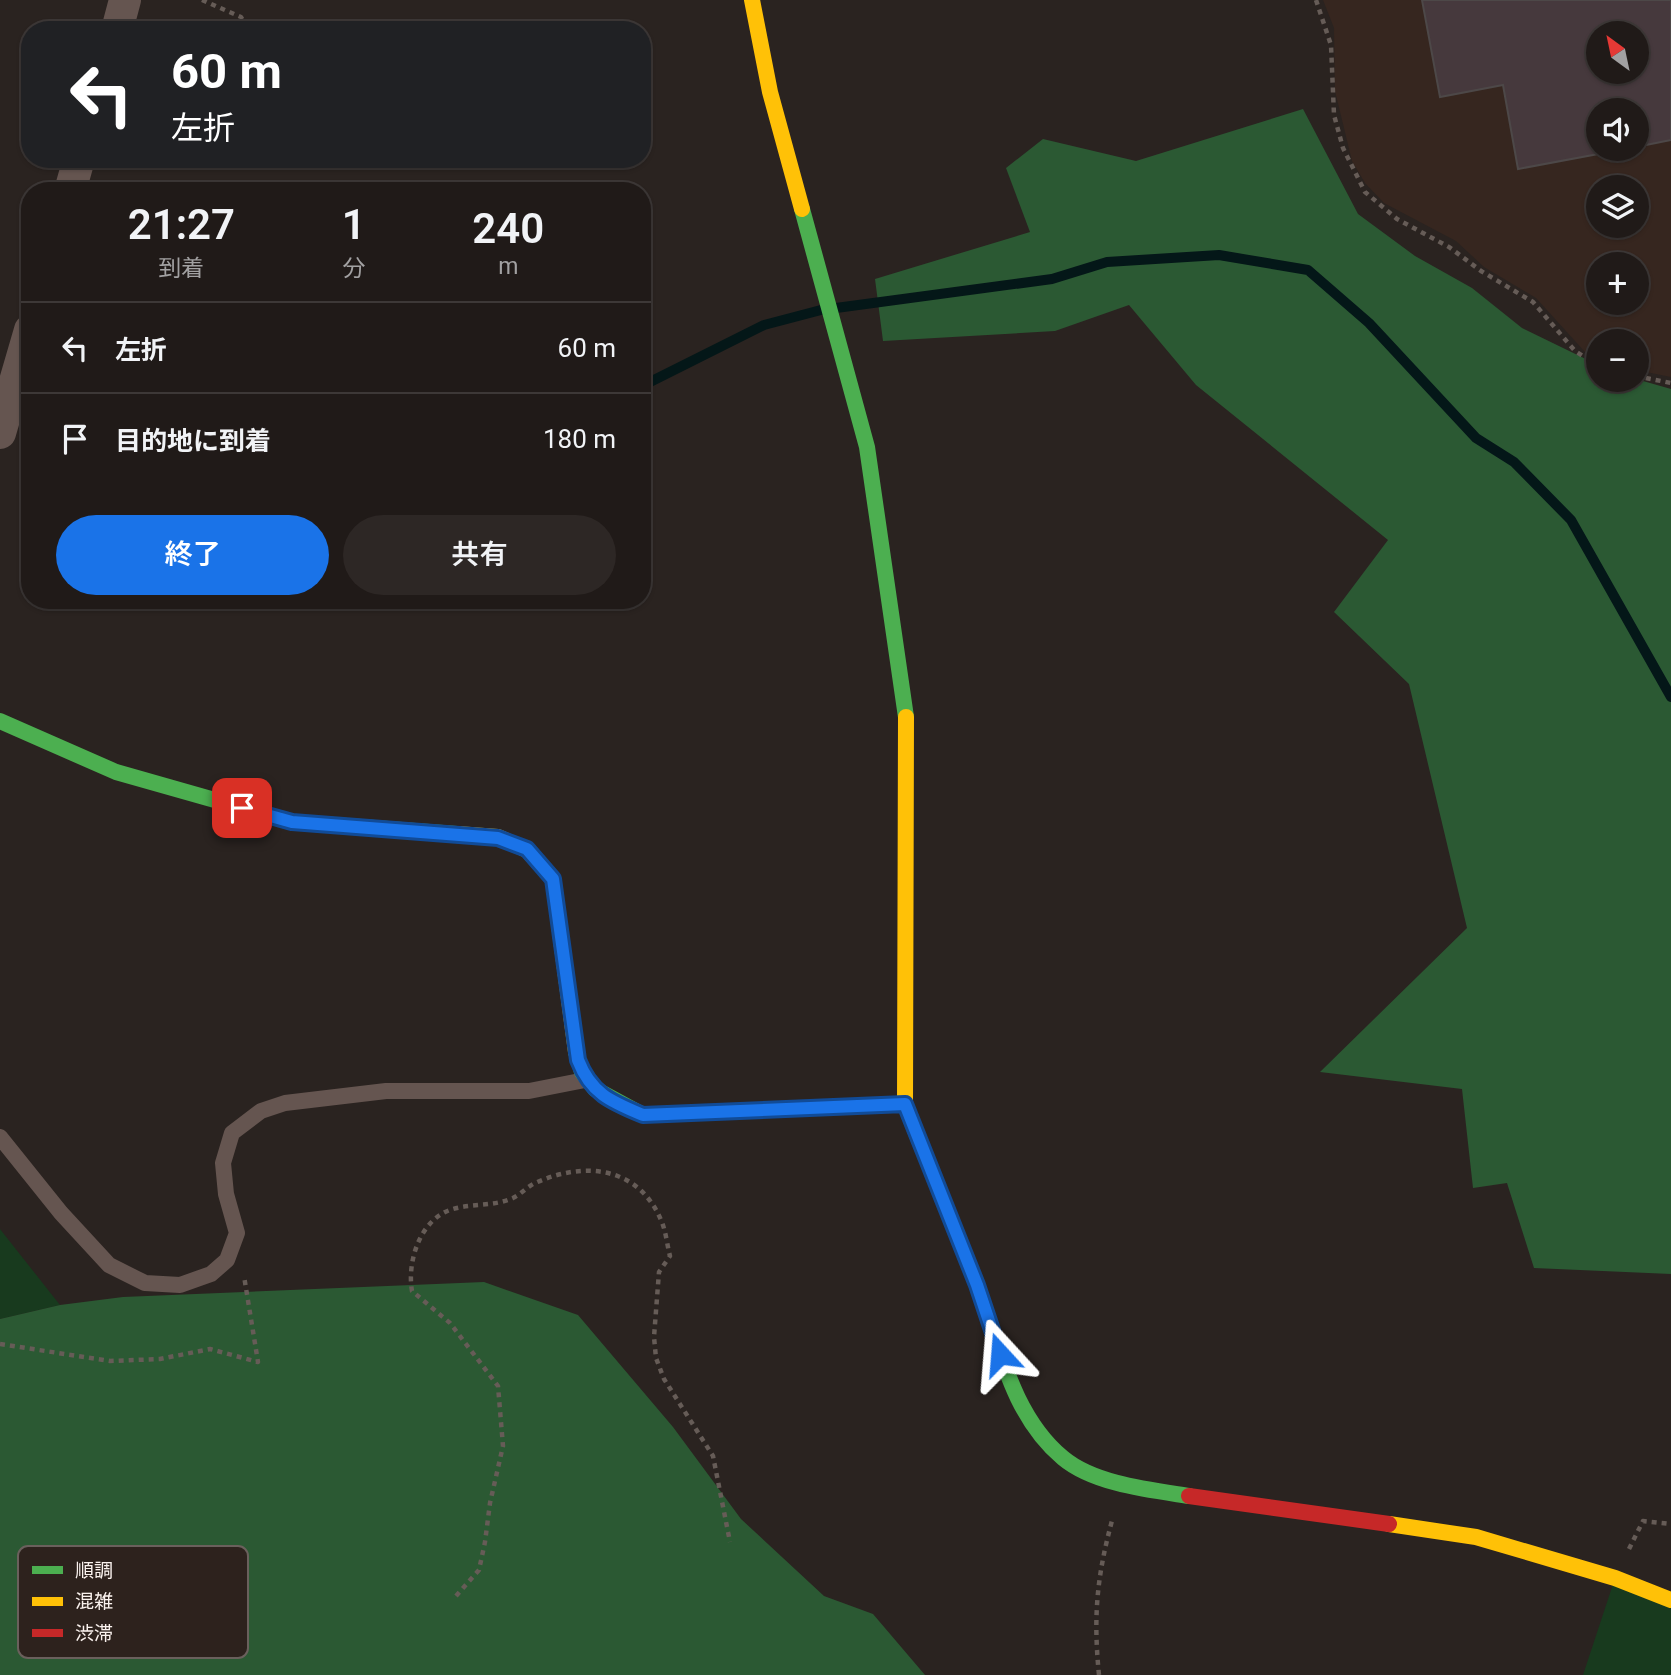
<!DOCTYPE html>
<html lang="ja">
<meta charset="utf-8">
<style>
:root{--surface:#201a18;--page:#2d2725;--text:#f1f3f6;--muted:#a2a1a2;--line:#3d3837;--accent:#1a73e8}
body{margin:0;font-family:Roboto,"Noto Sans JP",sans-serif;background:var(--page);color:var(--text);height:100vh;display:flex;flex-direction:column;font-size:26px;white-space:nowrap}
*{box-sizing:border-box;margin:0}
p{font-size:23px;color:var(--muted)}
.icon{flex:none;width:38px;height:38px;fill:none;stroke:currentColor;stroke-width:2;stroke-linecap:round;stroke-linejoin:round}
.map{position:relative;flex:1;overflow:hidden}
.details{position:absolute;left:21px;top:182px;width:630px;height:427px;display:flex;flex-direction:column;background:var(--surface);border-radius:28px;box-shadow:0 2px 5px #0004,0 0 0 2px var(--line)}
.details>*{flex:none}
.top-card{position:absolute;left:21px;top:21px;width:630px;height:147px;border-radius:28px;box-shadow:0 2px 5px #0004,0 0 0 2px var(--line);background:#202124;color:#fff;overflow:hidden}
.needle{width:46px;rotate:327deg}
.tools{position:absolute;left:1586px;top:21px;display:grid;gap:14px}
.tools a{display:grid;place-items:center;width:63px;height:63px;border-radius:50%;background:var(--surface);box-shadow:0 2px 5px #0004,0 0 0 2px var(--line);font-size:35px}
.pin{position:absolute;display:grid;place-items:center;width:60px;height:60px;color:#fff;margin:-30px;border-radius:14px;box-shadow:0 4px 10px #0006}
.me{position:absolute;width:77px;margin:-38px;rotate:341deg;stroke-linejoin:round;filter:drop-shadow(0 0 5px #0008)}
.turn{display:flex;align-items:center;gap:24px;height:147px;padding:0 35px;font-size:32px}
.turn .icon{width:91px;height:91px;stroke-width:2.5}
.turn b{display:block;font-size:49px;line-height:60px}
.eta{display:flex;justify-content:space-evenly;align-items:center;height:119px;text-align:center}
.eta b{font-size:42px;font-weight:600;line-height:49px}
.button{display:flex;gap:14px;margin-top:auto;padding:14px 35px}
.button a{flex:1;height:80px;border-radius:42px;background:var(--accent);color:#fff;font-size:28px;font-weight:600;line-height:80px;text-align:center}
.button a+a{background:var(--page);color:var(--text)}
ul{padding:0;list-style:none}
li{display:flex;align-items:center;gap:21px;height:91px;padding:0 35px;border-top:2px solid var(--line)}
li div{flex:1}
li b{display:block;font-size:26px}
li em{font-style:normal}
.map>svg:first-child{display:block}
.built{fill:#36261f;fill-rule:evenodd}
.green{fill:#183a1e}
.forest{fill:#2b5933}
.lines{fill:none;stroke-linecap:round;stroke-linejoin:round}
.stream{stroke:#041718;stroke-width:10}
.building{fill:#46393d;stroke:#4d4848;stroke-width:2;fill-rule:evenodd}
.path{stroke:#665c57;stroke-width:4.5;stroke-dasharray:5 5;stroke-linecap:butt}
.lane{stroke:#655550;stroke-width:16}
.street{stroke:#655550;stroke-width:32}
.fast{stroke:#4caf50;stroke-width:16}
.slow{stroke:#ffc107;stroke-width:16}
.jam{stroke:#c62828;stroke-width:16}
.route-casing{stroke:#114b97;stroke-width:18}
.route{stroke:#1a73e8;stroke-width:12}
.key{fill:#2d221d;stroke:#6a605c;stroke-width:2}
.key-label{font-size:19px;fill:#faf2ee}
</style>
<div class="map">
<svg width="1671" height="1675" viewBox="0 0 1671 1675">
<rect width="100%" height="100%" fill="#2a2320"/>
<path class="built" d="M1323,0H1671V377L1636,370V341H1598V359L1585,352L1536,298L1484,267L1456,241L1384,203L1365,183L1352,161L1335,91L1334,28ZM1598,33H1636V72H1598ZM1598,110H1636V149H1598ZM1598,187H1636V226H1598ZM1598,264H1636V303H1598Z"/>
<path class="green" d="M0,1229L60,1305L0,1319Z
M1615,1578L1671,1600V1675H1583Z"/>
<path class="forest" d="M1303,109L1358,214L1415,256L1472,288L1522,328L1598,365V380L1636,379L1671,389V1274L1534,1268L1507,1183L1473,1188L1462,1089L1320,1072L1467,928L1409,684L1334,612L1388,540L1196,385L1129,305L1055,331L883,341L875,279L1030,232L1006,168L1043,139L1136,161Z
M484,1282L578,1315L673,1427L741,1519L824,1596L873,1614L925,1675H0V1319L60,1305L123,1297Z"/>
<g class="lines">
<path class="stream" d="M836,308L1052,279L1107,262L1219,255L1308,270L1369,323L1476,438L1514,462L1571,520L1671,697
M642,386L764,325L821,310"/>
</g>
<path class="building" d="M1422,0H1671V140L1636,147V110H1598V149H1625L1518,169L1503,85L1440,97ZM1598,33H1636V72H1598Z"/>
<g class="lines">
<path class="path" d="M202,0L241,17L248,30
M1316,0L1331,45L1334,115L1343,148L1365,192L1397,219L1449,247L1481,271L1533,302L1575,351L1598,366
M1636,376L1671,383
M0,1344L110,1361L160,1359L210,1349L258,1362L244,1276
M1629,1549L1643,1521L1671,1524
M456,1596L479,1570L485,1542L490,1503L503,1446L498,1386L450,1323L412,1291C407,1263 419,1221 450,1210C470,1203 493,1207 513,1198C521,1194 527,1187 535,1183C584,1161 638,1166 661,1220C666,1231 667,1245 670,1256L659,1272L654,1337L656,1358L664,1379L713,1456L730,1542
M1099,1675C1093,1615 1097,1575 1113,1517"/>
<path class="lane" d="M0,1137L61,1213L109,1265L145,1283L180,1285L211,1274L227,1260L237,1233L226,1194L223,1163L232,1133L261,1111L285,1103L386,1091H529L585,1080"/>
<path class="street" d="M117,30L125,0
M70,191L79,159
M0,433L30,330"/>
<path class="fast" d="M802,209L867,447L906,717
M0,721L116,772L292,822L457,834
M576,1052L582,1072L595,1089L643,1115L905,1104
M917,1135C937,1184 957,1233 976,1283C999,1343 1011,1415 1063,1458C1094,1484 1150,1490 1189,1496"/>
<path class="slow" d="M752,0L770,92L802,209
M906,717L905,1104L917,1135
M457,834L498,837L527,850L553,879L576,1052
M1389,1524L1476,1537L1615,1578L1671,1600"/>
<path class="jam" d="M1189,1496L1389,1524"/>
</g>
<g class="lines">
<defs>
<path id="route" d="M242,808L292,822L498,838L527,849L553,879L578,1060C591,1094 612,1102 643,1115L905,1104L977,1285L1000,1354"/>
</defs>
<use href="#route" class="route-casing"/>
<use href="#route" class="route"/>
</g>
<rect x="18" y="1546" width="230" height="112" rx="10" class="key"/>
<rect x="32" y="1566" width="31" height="8" fill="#4caf50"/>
<rect x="32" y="1597" width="31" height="9" fill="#ffc107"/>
<rect x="32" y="1629" width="31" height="8" fill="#c62828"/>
<g class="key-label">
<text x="75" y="1577">順調</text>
<text x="75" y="1608">混雑</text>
<text x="75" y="1640">渋滞</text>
</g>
</svg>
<div class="tools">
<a><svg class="needle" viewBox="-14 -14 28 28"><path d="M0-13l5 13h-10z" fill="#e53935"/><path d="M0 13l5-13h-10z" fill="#a2a1a2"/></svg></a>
<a><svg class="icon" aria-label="sound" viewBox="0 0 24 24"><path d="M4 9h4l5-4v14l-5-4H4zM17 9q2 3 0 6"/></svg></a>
<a><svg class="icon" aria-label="layers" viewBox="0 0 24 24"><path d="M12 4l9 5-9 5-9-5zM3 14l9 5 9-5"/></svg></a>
<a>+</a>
<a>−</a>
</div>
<div class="pin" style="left:242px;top:808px;background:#d93025"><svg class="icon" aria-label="arrive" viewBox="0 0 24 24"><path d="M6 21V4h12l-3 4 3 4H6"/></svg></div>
<svg class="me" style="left:1000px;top:1354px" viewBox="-20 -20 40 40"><path d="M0-17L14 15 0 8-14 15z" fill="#1a73e8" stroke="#fff" stroke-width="4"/></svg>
<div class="top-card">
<div class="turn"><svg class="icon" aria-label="left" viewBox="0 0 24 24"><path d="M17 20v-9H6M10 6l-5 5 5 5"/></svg><div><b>60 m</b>左折</div></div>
</div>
<section class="details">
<div class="eta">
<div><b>21:27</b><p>到着</p></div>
<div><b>1</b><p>分</p></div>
<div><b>240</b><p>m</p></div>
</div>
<ul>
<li><svg class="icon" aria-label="left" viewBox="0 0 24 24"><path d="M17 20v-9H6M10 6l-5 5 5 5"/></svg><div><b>左折</b></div><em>60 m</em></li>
<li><svg class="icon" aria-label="arrive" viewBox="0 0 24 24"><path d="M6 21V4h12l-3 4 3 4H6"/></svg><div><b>目的地に到着</b></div><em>180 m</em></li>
</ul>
<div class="button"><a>終了</a><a>共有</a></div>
</section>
</div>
